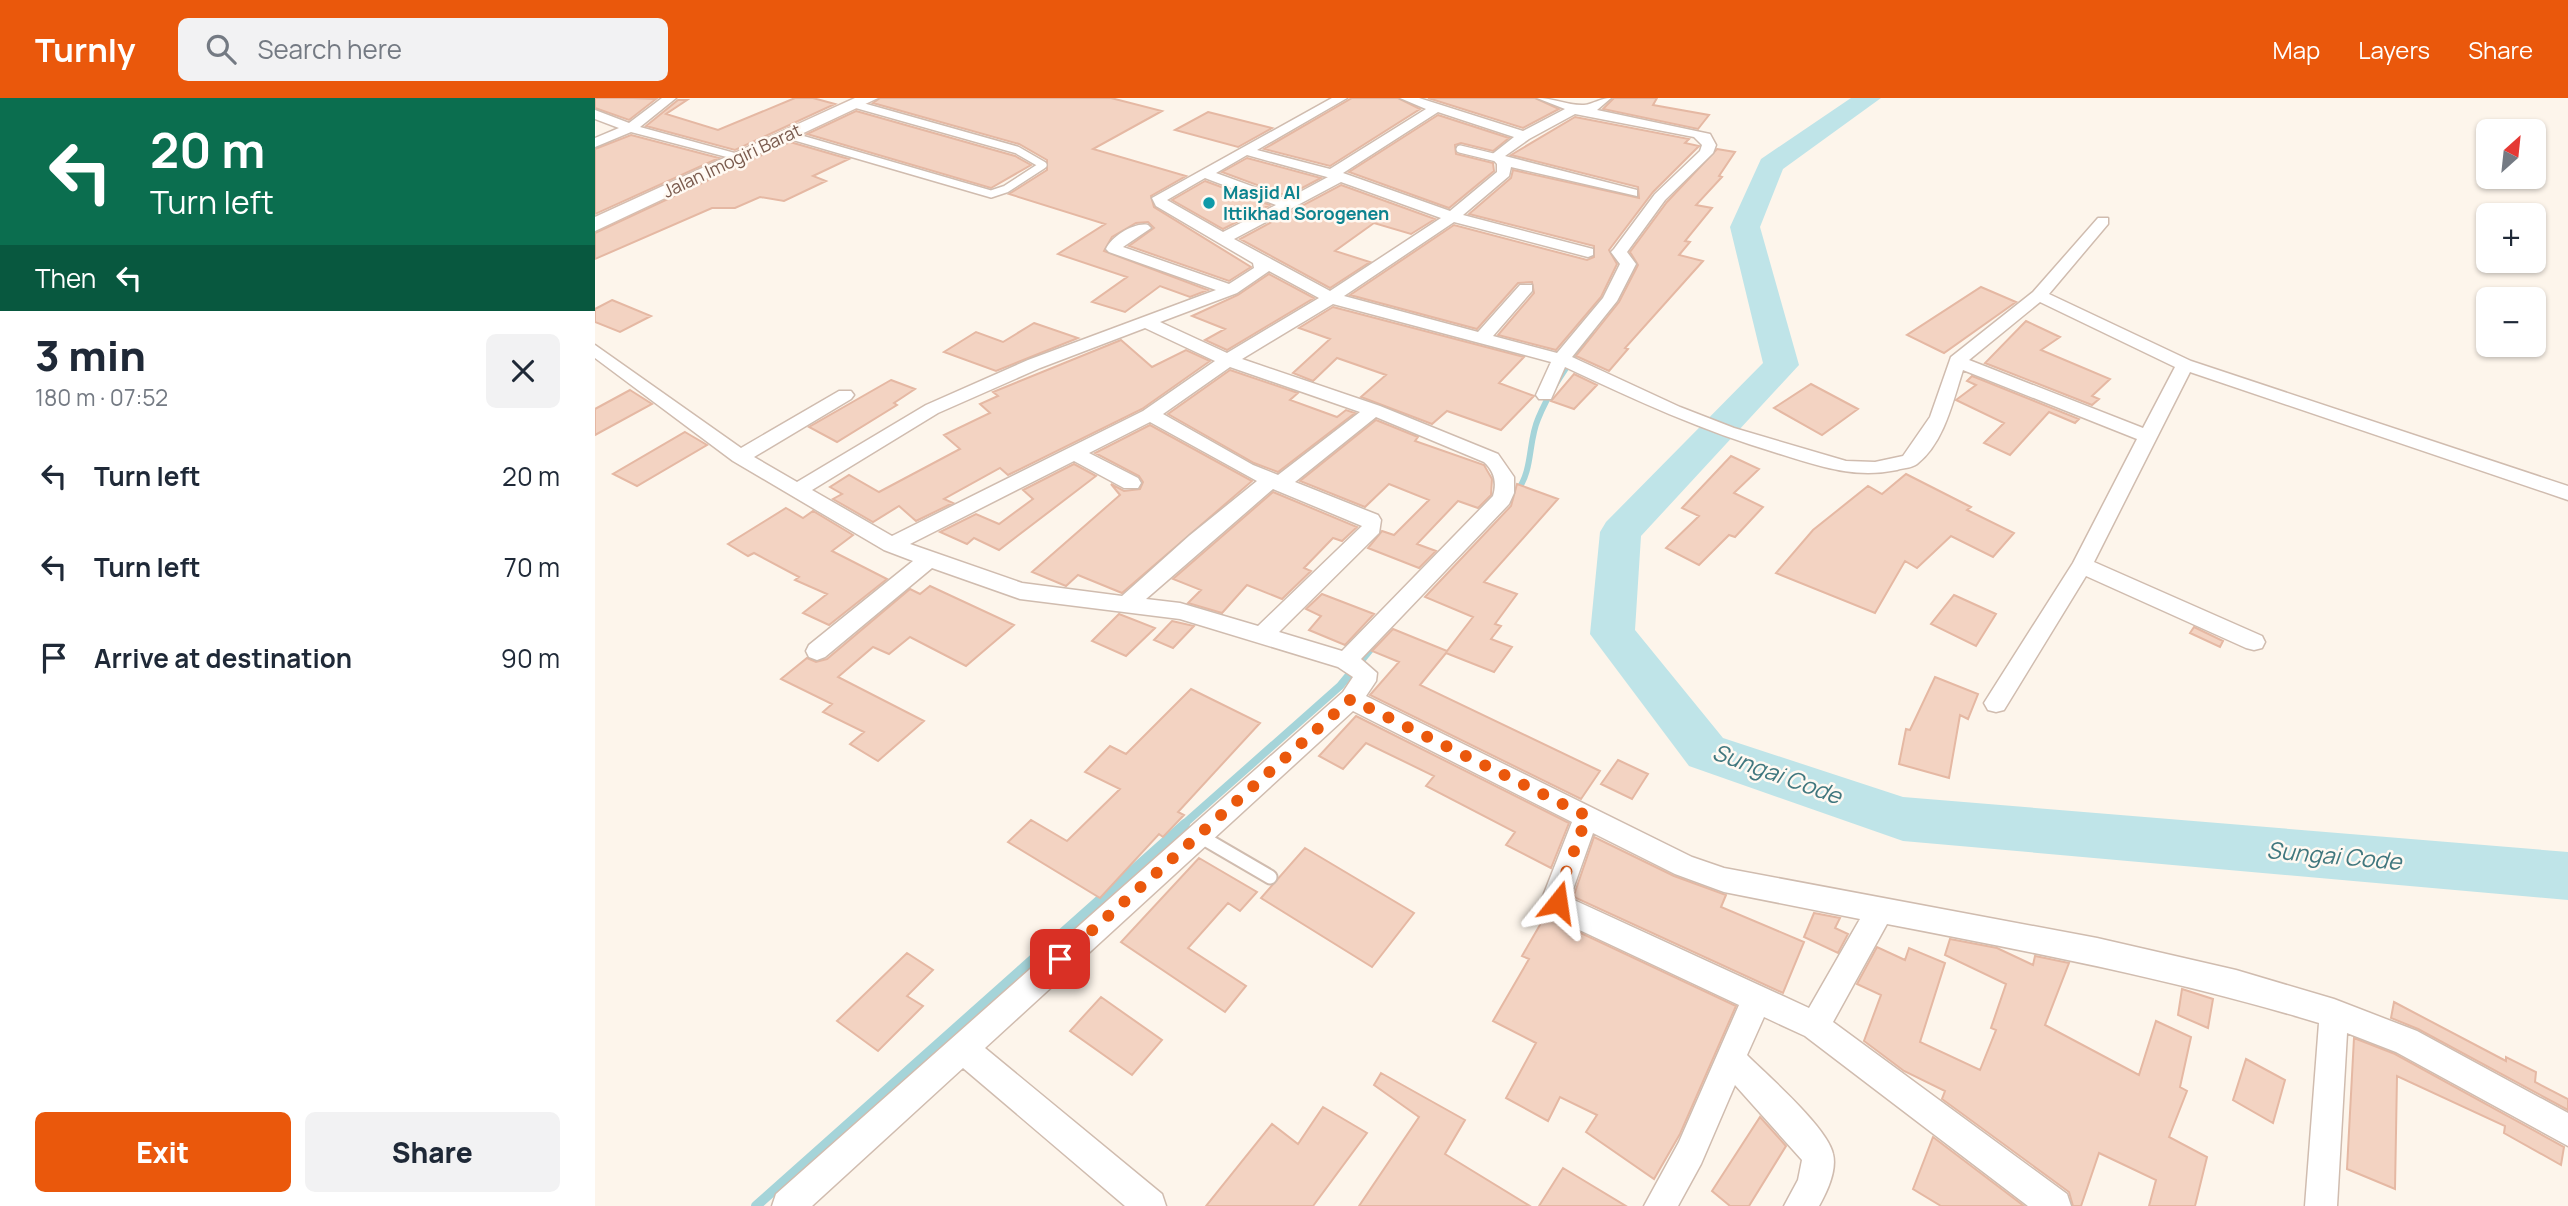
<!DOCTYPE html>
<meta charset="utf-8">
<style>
:root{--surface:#fff;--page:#f2f2f3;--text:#1f2937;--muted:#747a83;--accent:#ea580c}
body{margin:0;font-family:Manrope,sans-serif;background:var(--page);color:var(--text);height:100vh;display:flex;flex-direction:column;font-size:26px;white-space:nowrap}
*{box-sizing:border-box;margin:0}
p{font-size:23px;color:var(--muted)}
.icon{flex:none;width:38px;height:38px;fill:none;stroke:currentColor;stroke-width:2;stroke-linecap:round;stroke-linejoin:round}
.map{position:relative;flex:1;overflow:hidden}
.side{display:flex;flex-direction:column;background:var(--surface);width:595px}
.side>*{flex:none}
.guide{background:#0b6e4f;color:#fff;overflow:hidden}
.needle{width:46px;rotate:27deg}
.buttons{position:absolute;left:1881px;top:21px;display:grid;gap:14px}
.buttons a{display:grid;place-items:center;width:70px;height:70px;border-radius:10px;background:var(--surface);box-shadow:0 2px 5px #0004;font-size:35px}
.pin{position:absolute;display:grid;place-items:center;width:60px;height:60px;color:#fff;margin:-30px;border-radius:14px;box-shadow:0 4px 10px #0006}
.me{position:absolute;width:77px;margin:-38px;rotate:15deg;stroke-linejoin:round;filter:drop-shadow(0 0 5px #0008)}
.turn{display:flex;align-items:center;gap:24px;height:147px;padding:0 35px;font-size:32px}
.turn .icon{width:91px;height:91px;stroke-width:2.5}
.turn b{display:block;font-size:49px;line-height:60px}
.then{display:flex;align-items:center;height:66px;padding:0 35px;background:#0003;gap:14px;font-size:26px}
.round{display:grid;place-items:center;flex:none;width:74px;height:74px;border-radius:10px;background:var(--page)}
.summary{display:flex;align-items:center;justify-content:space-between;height:119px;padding:0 35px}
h1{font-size:42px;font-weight:800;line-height:52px}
.button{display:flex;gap:14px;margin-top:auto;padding:14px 35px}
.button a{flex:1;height:80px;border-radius:10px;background:var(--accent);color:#fff;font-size:28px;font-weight:800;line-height:80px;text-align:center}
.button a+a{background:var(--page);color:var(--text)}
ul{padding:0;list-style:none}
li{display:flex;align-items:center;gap:21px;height:91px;padding:0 35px}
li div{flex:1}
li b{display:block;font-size:26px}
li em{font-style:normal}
header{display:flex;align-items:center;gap:42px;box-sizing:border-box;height:98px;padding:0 35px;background:var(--accent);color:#fff}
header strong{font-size:33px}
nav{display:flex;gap:38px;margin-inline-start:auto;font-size:24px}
.search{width:490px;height:63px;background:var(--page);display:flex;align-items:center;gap:18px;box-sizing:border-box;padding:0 24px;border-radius:10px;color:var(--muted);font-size:26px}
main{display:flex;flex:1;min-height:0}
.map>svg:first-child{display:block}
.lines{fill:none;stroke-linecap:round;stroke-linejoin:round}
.stream-far2{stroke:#a5d4d9;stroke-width:6}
.stream-far1{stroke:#a5d4d9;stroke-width:8}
.stream{stroke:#a5d4d9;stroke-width:10}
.river{fill:#bfe4e8;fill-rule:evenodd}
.building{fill:#f3d3c2;stroke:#e5b8a3;stroke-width:2}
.service-far1-casing{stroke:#d0bcaf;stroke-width:10}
.service-casing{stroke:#d0bcaf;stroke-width:17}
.minor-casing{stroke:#d0bcaf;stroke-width:3}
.secondary-casing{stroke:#d6beb0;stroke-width:3}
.service-far1{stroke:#fff;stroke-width:7}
.service{stroke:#fff;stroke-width:13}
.minor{fill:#fff;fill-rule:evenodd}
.secondary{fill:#fff;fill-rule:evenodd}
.route{stroke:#ea580c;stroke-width:12;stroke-dasharray:0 21.6}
.culture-dot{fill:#0f9aa8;stroke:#fff9f2;stroke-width:2.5}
.labels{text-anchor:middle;stroke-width:5;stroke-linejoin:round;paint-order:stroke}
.far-street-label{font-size:18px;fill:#795a4d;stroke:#fff9f2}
.far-culture-label{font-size:18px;font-weight:bold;fill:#0d838f;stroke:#fff9f2;text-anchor:start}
.water-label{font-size:23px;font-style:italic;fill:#40777e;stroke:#fff9f2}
</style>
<header>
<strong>Turnly</strong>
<div class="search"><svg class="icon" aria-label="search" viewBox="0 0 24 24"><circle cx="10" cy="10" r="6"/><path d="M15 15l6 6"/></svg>Search here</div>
<nav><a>Map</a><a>Layers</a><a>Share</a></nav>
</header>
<main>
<section class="side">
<div class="guide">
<div class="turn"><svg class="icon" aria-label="left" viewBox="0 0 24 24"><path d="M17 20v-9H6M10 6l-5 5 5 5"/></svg><div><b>20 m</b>Turn left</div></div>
<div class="then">Then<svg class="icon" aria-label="left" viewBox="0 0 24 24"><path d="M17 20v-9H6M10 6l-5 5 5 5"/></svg></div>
</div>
<div class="summary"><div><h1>3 min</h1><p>180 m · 07:52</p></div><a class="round"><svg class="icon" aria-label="close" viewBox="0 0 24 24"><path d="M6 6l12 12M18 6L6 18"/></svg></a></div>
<ul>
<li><svg class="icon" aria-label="left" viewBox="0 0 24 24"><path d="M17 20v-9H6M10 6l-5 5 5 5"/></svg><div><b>Turn left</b></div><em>20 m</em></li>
<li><svg class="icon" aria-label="left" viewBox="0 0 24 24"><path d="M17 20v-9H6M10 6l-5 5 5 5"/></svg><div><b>Turn left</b></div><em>70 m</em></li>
<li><svg class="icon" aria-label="arrive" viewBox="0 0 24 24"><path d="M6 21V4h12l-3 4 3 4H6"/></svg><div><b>Arrive at destination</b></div><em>90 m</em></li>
</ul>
<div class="button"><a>Exit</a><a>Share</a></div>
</section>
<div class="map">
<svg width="1973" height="1108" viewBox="0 0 1973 1108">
<rect width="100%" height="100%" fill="#fdf5eb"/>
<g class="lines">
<path class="stream-far2" d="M922,393C938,373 933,344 943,321C956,289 977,262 996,233"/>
<path class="stream-far1" d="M588,727L745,588L777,549"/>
<path class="stream" d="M161,1108L590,726"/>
<path class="river" d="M1256,0H1286L1188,71L1165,129L1204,267L1046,438L1040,532L1128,640L1308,699L1973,754V802L1308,743L1094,668L995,536L1005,434L1011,424L1168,265L1135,129L1166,61Z"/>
</g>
<path class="building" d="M0,0H38L61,1L34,22L0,10Z
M200,0H218L240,6L140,52L51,28L83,2H92L71,16L123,32Z
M285,0H516L567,13L498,51L591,78L556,98L559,109L656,169L634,183L534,148L559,130L553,124L541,125L517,139L509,153L613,192L595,199L565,188L530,214L497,204L532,179L463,156L510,126L414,96L452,72V62L424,46L278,5Z
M757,0H803L825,11L735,68L669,51Z
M833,0H940L964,11L928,30Z
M1019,0H1062L1058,7L1114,17L1103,31L1008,11Z
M261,13L420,58L436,67L396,90L212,36Z
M613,14L677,30L643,49L580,32Z
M843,17L914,40L898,53L866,45L860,47L861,56L898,65L899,73L854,110L754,74Z
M980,19L1094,41L1090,45L1104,48L1058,94L1014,152L1022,166L1006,199L961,252L903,237L939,195L937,184L923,185L882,231L755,197L859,127L992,162L999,159V148L874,116L916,80L918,72L1044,100L1043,89L916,57Z
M36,37L124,60L0,116V51Z
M195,44L254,61L218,78L231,83L189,103L165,99L140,110H117L0,161V135Z
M1122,51L1140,54L1124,78L1127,79L1101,107L1117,110L1090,143L1095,144L1084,157L1108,163L1030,250L1033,251L1014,273L981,258L1024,204L1043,167L1035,154L1072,104Z
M652,60L726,80L692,98L627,74Z
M610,83L675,107L628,131L577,102Z
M746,87L840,121L816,136L779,125L740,153L775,164L735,190L645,141Z
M674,176L719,200L632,252L610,242L630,231L597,218L643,197Z
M1386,189L1421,204L1349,255L1312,237Z
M17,202L56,218L25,234L0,224V211Z
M738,209L929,259L904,285L939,298L906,332L852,313L837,326L766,299L791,277L742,260L718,283L698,275L735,241L704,230Z
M1431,223L1465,239L1446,252L1515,281L1497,298L1504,301L1497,307L1390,265Z
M439,225L483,240L401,273L349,254L381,234L408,244Z
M526,242L557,269L591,252L615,263L547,311L413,377L405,370L349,401L358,405L321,423L304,408L278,424L238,401L247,396L235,389L254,377L284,394L365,351L349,337L395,315L385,306L403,298L398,294Z
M635,272L703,295L695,302L742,319L751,312L760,315L683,374L659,365L573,316Z
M979,276L1002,287L979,311L956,303Z
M1377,278L1484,321L1480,325L1454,314L1415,357L1389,345L1409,325L1361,302L1381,287L1372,283Z
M296,282L320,291L299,305L302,307L242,344L214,329Z
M1216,286L1263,311L1227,337L1179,310Z
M35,292L57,306L0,337V311Z
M781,322L823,339L820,343L889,367L897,381L896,397L883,410L863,403L822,446L841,453L824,470L773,450L787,433L799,437L834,402L794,386L770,409L705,383Z
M555,327L657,383L527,495L483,477L471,488L437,474L525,397L516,386L529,393L545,391L548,384L544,378L500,355Z
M90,334L112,347L42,388L18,376Z
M1136,358L1164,371L1139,395L1168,409L1140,439L1134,437L1104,467L1071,450L1104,418L1087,410Z
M479,366L501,378L404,452L379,440L372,446L345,434L381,416L404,426L438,401L428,392Z
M1311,376L1376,409L1372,412L1419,435L1398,459L1356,438L1322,470L1310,463L1280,515L1181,475L1218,432L1273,388L1287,396Z
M922,386L963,401L889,484L922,496L900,526L906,528L896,541L917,549L899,574L851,555L825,587L1005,673L986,701L775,597L804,564L777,553L798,531L852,553L878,519L830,499L916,408Z
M678,394L762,429L747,443L738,440L709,470L716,473L687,501L652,487L627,515L593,505L606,492L578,481Z
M191,410L208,420L218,413L258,437L237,453L292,481L234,527L208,515L232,496L200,482L204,479L159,455L153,458L133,446Z
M335,488L419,527L371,568L315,539L294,556L278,549L243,579L329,623L283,663L255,646L269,634L228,614L237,606L186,581L212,560L221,564L232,561L315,491L325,496Z
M727,496L779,516L750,547L714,532L726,518L711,511Z
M1359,497L1401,516L1381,548L1336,526Z
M524,516L560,530L531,558L497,543Z
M577,523L599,528L578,550L559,542Z
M1599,529L1628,543L1625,549L1595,535Z
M1340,579L1383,596L1373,621L1365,617L1354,680L1304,666L1311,631L1315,632Z
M596,591L665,625L583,714L589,717L568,739L564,736L505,800L413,744L436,722L472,743L525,691L490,674L515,648L531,656Z
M761,618L974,725L956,770L911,747L920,734L831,688L839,678L771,645L748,671L724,658Z
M1023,662L1053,676L1037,701L1006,686Z
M999,739L1079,778L1131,797L1126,809L1209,844L1188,895L981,800L979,797Z
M710,750L819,815L777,869L666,800Z
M604,760L662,794L645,813L633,805L593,850L651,888L630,914L526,844Z
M953,813L958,822L1141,908L1085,1036L1059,1081L991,1034L1002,1017L965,999L953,1023L911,1000L941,945L898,923L934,861L927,858Z
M1219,815L1245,820L1240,830L1253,836L1243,855L1209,839Z
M1355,841L1402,850L1438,867L1440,858L1474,865L1450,927L1544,977L1561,923L1596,939L1585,989L1592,993L1574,1039L1612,1059L1600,1108H1554L1561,1082L1504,1055L1486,1108H1478L1474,1094L1347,1001L1350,993L1309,973L1269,943L1286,897L1262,886L1282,849L1310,862L1314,850L1350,865L1325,944L1385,972L1401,932L1396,930L1411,886L1350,857Z
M312,855L338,872L312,898L328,908L283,953L242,923Z
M1587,891L1618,901L1613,930L1583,917Z
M506,899L567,942L537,977L475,933Z
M1799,904L1911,963V959L1941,974L1940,984L1973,1001V1012L1823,931L1796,920Z
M1759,940L1800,956L1969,1049L1966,1067L1909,1035L1910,1028L1802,978L1800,1091L1752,1071Z
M1651,961L1690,982L1678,1025L1638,1002Z
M786,975L870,1022L850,1056L935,1108H764L824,1019L779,987Z
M728,1009L772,1035L718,1108H611L677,1026L703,1046Z
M1165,1019L1191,1048L1154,1108H1135L1117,1093Z
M1338,1039L1429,1108H1346L1318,1091Z
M968,1070L1031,1108H944Z"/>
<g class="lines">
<defs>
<path id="service-far1" d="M193,37L396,96L411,91L448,67L422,52L259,6
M865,51L902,60"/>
<path id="service" d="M603,737L675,779"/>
<path id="minor" d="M67,0H81L45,29L147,57V63L36,34L0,49V40L24,30L0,21V12L34,25Z
M737,0H752L662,52L735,71L831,11L805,0H824L928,33L970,11L942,0C958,0 975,8 989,7C999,6 1005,0 1016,0L1002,12L1115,36L1121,47L1118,55L1070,102L1032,154L1041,166L1022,203L977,259L1085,309L1139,330L1251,363L1280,364L1308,358L1335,319L1356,259L1438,194L1503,120H1513V126L1454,196L1596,263L1973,388V402L1595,274L1499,464L1667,538L1670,544L1667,550L1659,552L1651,550L1491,478L1409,612L1401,614L1393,612L1389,605L1478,465L1542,341L1368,272C1358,303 1349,345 1322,366C1317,370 1308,370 1302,372C1259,381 1223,368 1182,355C1108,333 1040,302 970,269L956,301H944L941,297L956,264L738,206L647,261L785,308L903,356L919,379V395L914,406L766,561L782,575L781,583L771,598L1097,759L1129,770L1502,840L1641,872L1739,901L1822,933L1973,1015V1048L1801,954L1752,935L1742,1108H1710L1724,925C1582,882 1437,854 1292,826L1238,924L1472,1096L1476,1108H1433L1210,938L1169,919L1152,957C1172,977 1233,1030 1238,1056C1242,1072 1232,1094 1224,1108H1189L1203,1082L1207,1062L1140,987L1106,1066L1083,1108H1049L1084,1044L1144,907L959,820L948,798L977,724L758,613L390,950L567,1096L571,1108H530L368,970L217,1108H177L181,1096L748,594L758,579L743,569L585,521L425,501L337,470L230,559L222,562L214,559L211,553L214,547L318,463L289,452L138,363L0,260V247L146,350L244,293H256L259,297L256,301L159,359L202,384L331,307L433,262L621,192L514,154L511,151C517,138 540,124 553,127L556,130L528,149L634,186L659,170L658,165L561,108L557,100ZM843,14L919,39L895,58L902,66V74L855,113L748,75ZM980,16L1099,39L1107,47L1105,53L1060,96L1019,151L1016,154L1025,166L1008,200L962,255L898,238L937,193V187H925L883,234L749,198L859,124L993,159L998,157V151L868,117L914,78L916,69L1042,98V92L910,58L934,41ZM652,57L732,79H733L692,101L621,75ZM610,80L681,107L628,134L572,102ZM746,84L846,120L735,193L639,141ZM674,173L724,200L632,255L565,224L642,195ZM1445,204L1580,269L1548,330L1374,262ZM550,230L620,263L548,313L297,438L217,392L343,315L445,270ZM635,269L765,314L683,377L658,367L568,316ZM781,319L889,364C900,374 902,385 898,398L747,553L684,534L784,435L786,422L783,417L700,384ZM555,324L662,383L594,438L527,498L427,485L315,446L479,363L529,390H543L546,385L543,380L494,355ZM678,391L767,428L663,528L585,505L551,501ZM998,735L1080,776L1129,794L1265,821L1214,910L979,802L976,797Z"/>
<path id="secondary" d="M260,0H283L0,133V119Z"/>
</defs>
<use href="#service-far1" class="service-far1-casing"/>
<use href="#service" class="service-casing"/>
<use href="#minor" class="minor-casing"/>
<use href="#secondary" class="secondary-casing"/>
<use href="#service-far1" class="service-far1"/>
<use href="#service" class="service"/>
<use href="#minor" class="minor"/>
<use href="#secondary" class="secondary"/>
</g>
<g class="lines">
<path class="route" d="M465,861L756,601L992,718L962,799L963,804"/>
</g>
<circle class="culture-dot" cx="614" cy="105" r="7"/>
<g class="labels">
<g class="far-street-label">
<text transform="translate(137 63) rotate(-25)" y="6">Jalan Imogiri Barat</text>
</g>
<g class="far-culture-label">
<text x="628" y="101">Masjid Al<tspan x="628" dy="21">Ittikhad Sorogenen</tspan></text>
</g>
<g class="water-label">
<text transform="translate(1182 676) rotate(20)" y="8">Sungai Code</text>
<text transform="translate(1739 758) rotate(5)" y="8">Sungai Code</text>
</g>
</g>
</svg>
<div class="buttons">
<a><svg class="needle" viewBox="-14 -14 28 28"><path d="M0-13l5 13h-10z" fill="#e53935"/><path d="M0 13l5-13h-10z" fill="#747a83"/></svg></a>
<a>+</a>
<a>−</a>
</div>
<div class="pin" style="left:465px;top:861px;background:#d93025"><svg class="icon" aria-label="arrive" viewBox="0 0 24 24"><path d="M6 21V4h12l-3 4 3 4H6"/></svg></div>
<svg class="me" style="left:963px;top:804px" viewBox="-20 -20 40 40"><path d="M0-17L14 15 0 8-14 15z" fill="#ea580c" stroke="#fff" stroke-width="4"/></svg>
</div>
</main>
